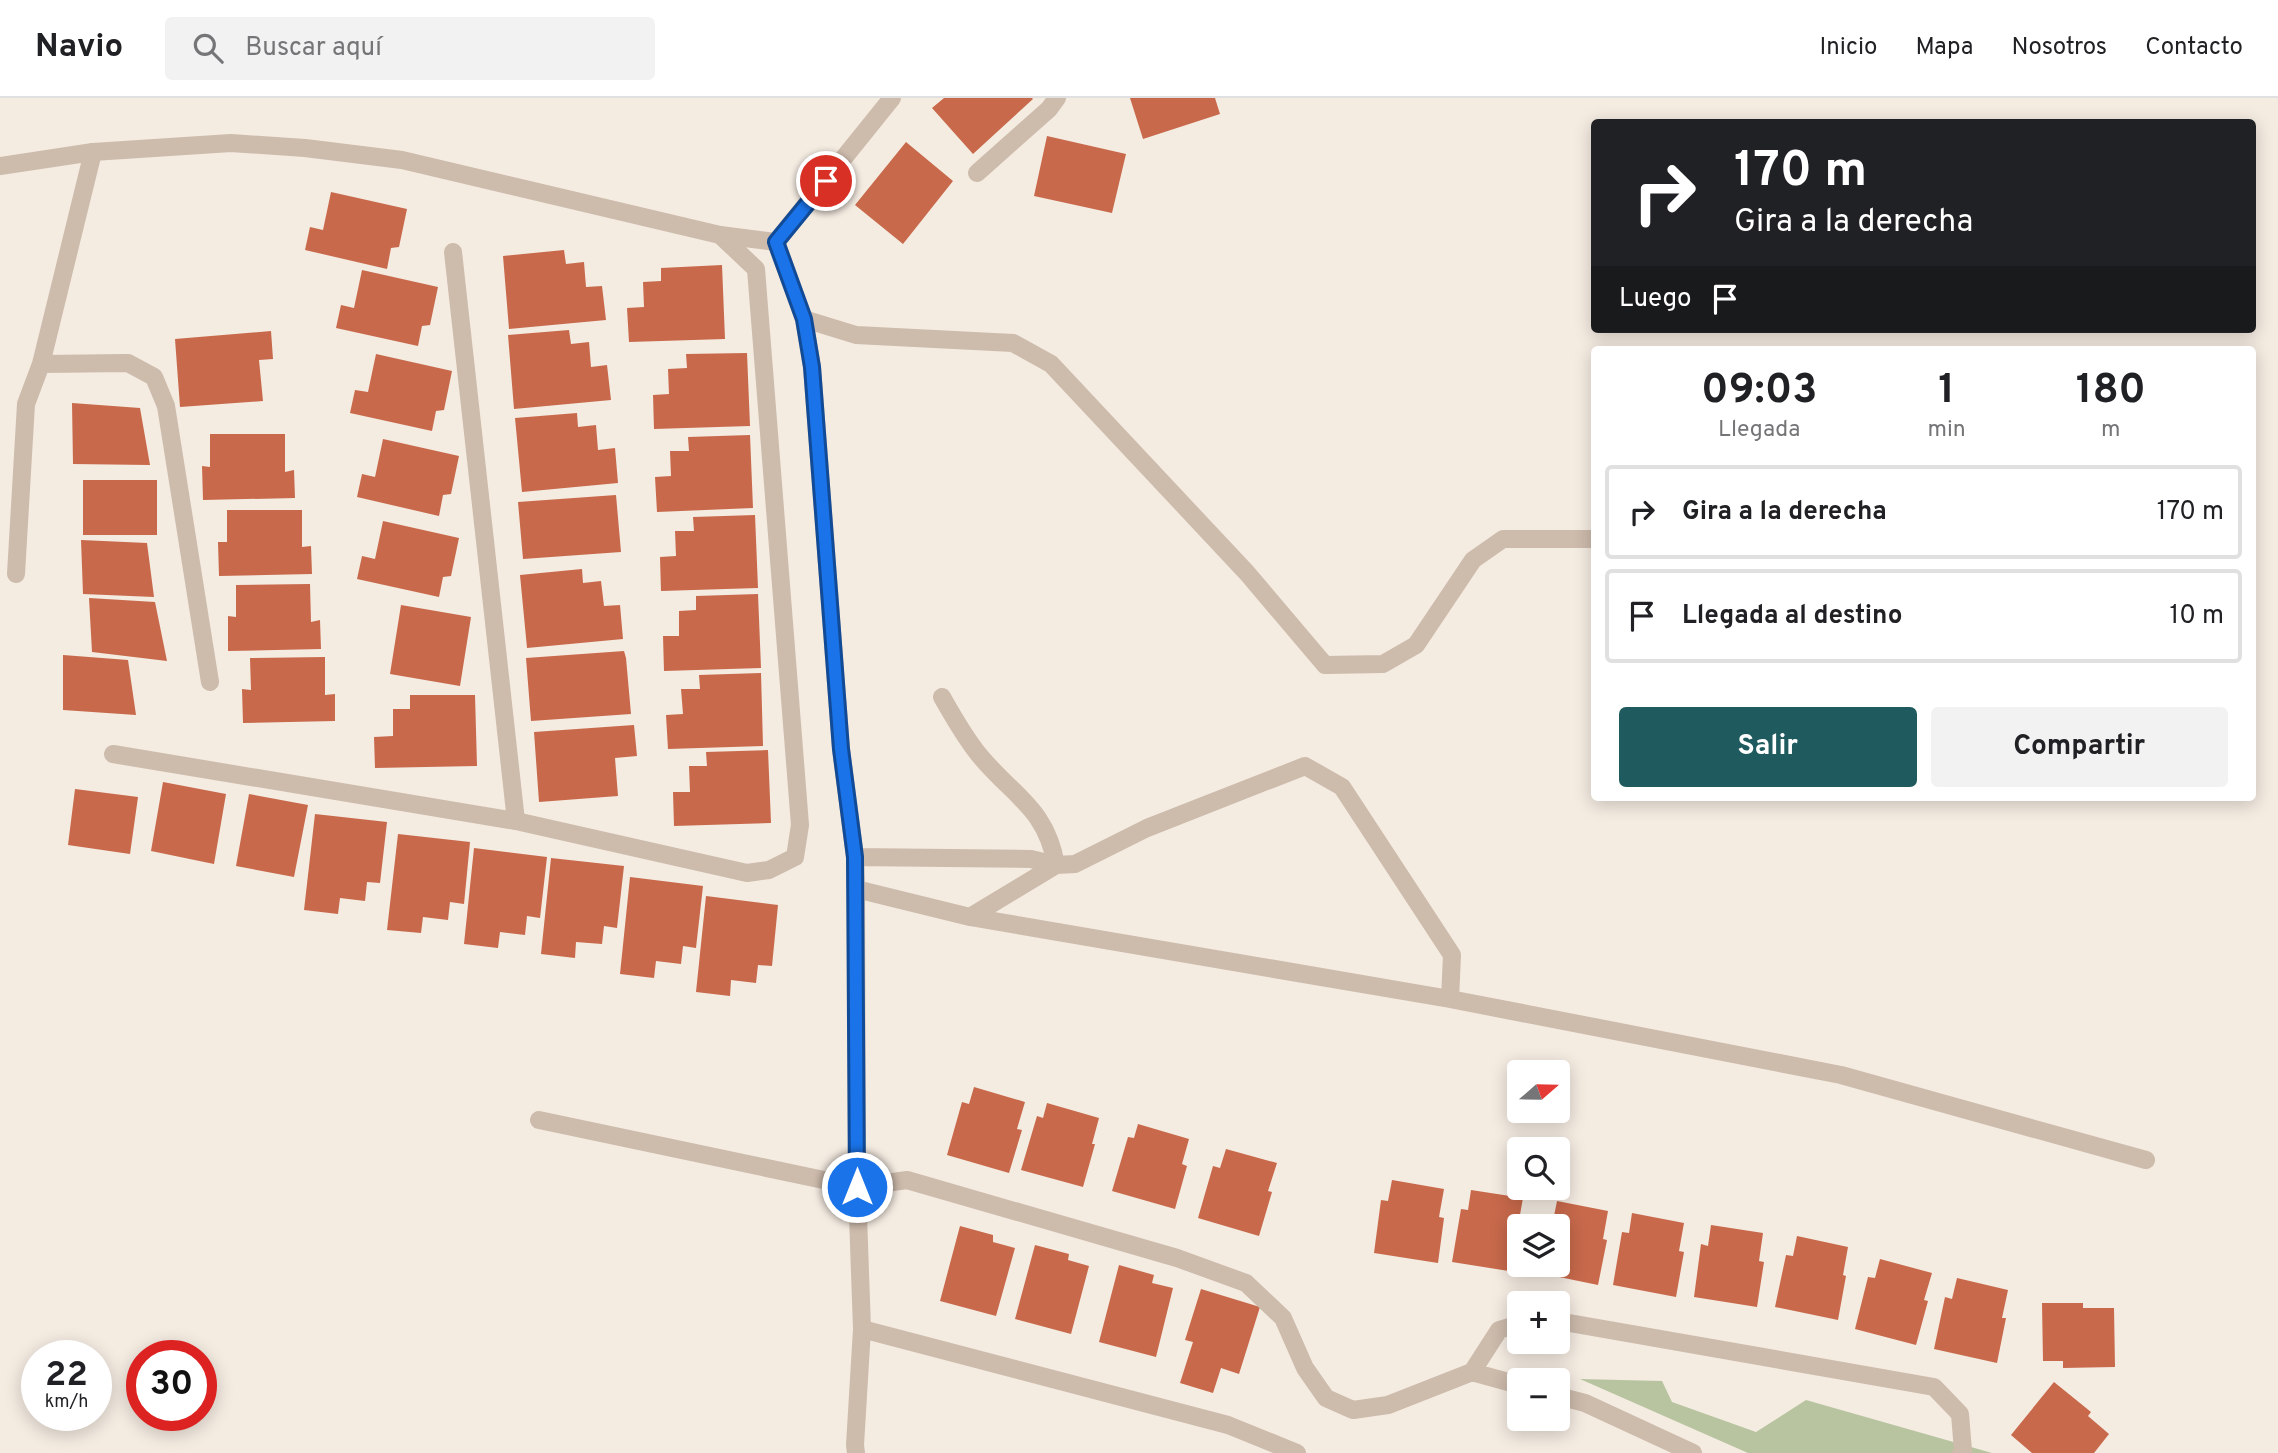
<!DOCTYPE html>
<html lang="es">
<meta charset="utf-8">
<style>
:root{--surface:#fff;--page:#f2f2f2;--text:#202124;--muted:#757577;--line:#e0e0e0;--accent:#1f5a5e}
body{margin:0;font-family:Overpass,sans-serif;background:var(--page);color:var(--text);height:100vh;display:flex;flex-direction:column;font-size:26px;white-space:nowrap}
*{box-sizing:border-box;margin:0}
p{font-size:23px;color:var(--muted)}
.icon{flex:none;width:38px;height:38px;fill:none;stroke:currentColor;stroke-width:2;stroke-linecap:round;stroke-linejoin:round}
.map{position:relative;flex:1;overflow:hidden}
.details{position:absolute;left:1591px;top:248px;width:665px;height:455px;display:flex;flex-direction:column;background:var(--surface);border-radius:7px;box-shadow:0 4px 18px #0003}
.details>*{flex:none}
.banner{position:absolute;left:1591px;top:21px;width:665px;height:214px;border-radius:7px;box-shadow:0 4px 18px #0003;background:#202124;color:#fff;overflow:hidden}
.needle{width:46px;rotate:70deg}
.buttons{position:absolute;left:1507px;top:962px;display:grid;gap:14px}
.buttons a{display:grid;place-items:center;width:63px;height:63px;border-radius:7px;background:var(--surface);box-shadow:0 4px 18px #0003;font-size:35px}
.speed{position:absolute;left:21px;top:1242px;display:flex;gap:14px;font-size:35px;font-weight:700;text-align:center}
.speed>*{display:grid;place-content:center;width:91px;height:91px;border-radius:50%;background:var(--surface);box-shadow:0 4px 18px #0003;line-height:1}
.speed small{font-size:18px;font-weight:400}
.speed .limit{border:10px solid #d22;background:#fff;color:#111}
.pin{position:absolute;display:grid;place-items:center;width:60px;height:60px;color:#fff;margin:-30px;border:4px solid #fff;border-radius:50%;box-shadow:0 2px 7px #0007}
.me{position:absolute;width:77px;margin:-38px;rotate:0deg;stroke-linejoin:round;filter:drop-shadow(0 0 5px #0008)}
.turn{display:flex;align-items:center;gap:24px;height:147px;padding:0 28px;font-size:32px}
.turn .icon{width:91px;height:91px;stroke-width:2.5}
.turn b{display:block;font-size:49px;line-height:60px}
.then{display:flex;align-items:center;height:66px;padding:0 28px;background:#0003;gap:14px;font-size:26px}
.eta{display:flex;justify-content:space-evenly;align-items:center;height:119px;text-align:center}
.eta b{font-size:42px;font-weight:700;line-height:49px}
.button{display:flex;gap:14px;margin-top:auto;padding:14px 28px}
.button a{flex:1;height:80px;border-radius:7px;background:var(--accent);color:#fff;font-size:28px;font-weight:700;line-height:80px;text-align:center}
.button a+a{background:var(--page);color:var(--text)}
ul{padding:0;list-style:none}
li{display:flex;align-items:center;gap:21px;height:94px;margin:0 14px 10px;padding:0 14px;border:4px solid var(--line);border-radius:7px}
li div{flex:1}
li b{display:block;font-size:26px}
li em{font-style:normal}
header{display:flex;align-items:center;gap:42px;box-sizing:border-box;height:98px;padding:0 35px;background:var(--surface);border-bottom:2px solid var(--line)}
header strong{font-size:33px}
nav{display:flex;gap:38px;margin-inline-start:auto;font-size:24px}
.search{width:490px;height:63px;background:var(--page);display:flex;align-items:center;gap:18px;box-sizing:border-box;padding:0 24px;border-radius:7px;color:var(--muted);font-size:26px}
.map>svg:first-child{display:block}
.green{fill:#b8c4a0}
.building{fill:#c8694b}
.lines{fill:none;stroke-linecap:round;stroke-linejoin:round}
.service{stroke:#cdbbac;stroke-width:18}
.minor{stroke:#cdbbac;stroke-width:18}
.tertiary{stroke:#cdbbac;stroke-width:18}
.route-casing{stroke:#114b97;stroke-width:18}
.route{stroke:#1a73e8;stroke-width:12}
</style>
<header>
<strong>Navio</strong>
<div class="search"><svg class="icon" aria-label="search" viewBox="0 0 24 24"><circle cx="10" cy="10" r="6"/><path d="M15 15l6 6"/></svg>Buscar aquí</div>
<nav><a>Inicio</a><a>Mapa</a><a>Nosotros</a><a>Contacto</a></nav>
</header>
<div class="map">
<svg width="2278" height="1355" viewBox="0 0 2278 1355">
<rect width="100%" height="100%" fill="#f4ebe1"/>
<path class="green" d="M1580,1281L1662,1283L1672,1304L1756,1334L1806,1302L1992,1355H1748Z"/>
<path class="building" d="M944,0H1032L1033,1L973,56L932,10Z
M1130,0H1215L1220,16L1143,41Z
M1047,38L1126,56L1112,115L1034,98Z
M906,44L953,83L903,146L855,107Z
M331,94L407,111L399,149L391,150L387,171L305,152L310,129L323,132Z
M564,152L566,166L584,164L586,189L602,188L606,222L509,231L503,158Z
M722,167L725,241L629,244L627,210L644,209L643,184L661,183V170Z
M362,172L438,189L430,227L422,228L418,248L336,230L341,207L354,210Z
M569,232L571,246L589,244L591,269L607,267L611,302L514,311L508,237Z
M271,233L273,261L259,262L263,303L180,309L175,241Z
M747,255L750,328L654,331L653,297L669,296L668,271L687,270L686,256Z
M376,256L452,273L444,312L436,313L432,333L350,315L355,292L368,294Z
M72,305L140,310L150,367L73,366Z
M577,315L578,329L596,327L598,352L615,350L618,385L522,394L515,320Z
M210,336H285V374L294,372L295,400L203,402L202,368L210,369Z
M750,337L753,410L657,414L655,379L671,378L670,353H689L688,339Z
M383,341L459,358L451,396L443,397L439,418L357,399L362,376L375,379Z
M83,382H157V437H83Z
M616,397L621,454L523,461L518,404Z
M227,412H302V449L311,448L312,476L219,478L218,444H227Z
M755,417L758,490L661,493L660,459L676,458L675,433H694L693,419Z
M383,423L459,440L451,478L443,479L439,499L357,481L362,458L375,461Z
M81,442L147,445L154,499L83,496Z
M582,471L583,485L601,483L604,508L620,507L623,541L527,550L520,477Z
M310,486L311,524L320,522L321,551L228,553V518L236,519V487Z
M758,496L761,570L664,573L663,538H679V513L696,512V498Z
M89,500L155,504L167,563L92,554Z
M401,507L471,519L460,588L390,576Z
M624,553L626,560L631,616L531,623L526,560Z
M63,557L128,562L136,617L63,612Z
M325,559V597L335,596V623L243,625L242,591L251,592L250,560Z
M761,575L763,648L668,651L666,617L683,616L681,591H700L699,577Z
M410,597H475L477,668L375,670L374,639L393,638V611H410Z
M634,627L637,658L615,660L618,698L539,704L534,634Z
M768,652L771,725L674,728L673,694H690L689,668H707L706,654Z
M163,684L226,696L214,766L151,753Z
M75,691L138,699L130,756L68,747Z
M249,696L308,707L294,779L236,768Z
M315,716L387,724L380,785L367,784L365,803L340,800L338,816L304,812Z
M398,736L470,744L464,806L450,804L448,822L423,819L421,835L387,832Z
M474,750L547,759L540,820L527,818L525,837L500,834L498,850L464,846Z
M551,760L624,768L617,830L604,828L602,846L576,844L575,860L541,856Z
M630,779L703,788L696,850L683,848L681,866L656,863L654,880L620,876Z
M706,798L778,807L772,868L758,867L756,885L731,882L730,898L696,894Z
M974,989L1025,1004L1017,1031L1022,1032L1009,1075L947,1057L962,1004L969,1006Z
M1047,1005L1099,1020L1092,1046H1095L1083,1089L1021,1072L1037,1018L1043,1020Z
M1138,1026L1189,1041L1182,1066L1187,1068L1175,1111L1112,1093L1128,1039L1134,1040Z
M1226,1051L1277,1065L1268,1093L1272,1094L1259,1138L1198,1120L1213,1068L1220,1070Z
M1392,1082L1444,1091L1439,1119L1444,1120L1438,1165L1374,1155L1381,1102L1388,1103Z
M1471,1092L1523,1100L1518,1128L1519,1152L1515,1174L1452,1164L1461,1111L1468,1112Z
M1557,1103L1608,1113L1603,1141L1607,1142L1598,1187L1535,1174L1537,1167H1558V1129H1545L1546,1122L1553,1123Z
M1632,1115L1684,1125L1679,1153L1684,1154L1676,1199L1613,1187L1622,1134L1629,1135Z
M1711,1127L1763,1135L1759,1163L1764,1164L1757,1209L1694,1199L1701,1146L1708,1148Z
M960,1128L993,1137V1144L1015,1150L996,1218L940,1203Z
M1797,1138L1848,1149L1843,1177L1846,1178L1838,1222L1775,1209L1786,1157L1793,1158Z
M1035,1147L1069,1156L1068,1162L1089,1168L1071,1236L1015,1221Z
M1880,1161L1932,1175L1924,1202L1928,1203L1916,1247L1855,1231L1868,1179L1875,1180Z
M1119,1167L1154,1177L1152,1185L1173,1190L1156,1259L1099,1244Z
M1957,1180L2008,1192L2002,1220H2006L1997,1265L1934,1251L1945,1199L1952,1201Z
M1201,1191L1260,1209L1239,1276L1221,1270L1213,1295L1180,1285L1193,1244L1185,1242Z
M2042,1205H2083V1210H2114L2115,1269L2063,1270V1263H2043Z
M2054,1284L2091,1314L2088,1318L2109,1336L2094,1355H2032L2011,1337Z"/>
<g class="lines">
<path class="service" d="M942,599C954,620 965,640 980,658C1014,699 1046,710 1056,767
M862,1231L1228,1327L1297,1355"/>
<path class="minor" d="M977,75L1049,11L1057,0
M776,144L804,221L812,269L841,651L855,759L856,791L857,1089L862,1231L855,1347L856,1355
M453,154L516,723
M804,221L856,237L1013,245L1051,266L1247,475L1325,567L1383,566L1416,547L1473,462L1503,441H1594
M41,266L128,265L154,279L166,308L210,584
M16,476L26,306L41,266L93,54
M113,656L516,723L747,775L769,772L795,759L800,727L756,171L720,137
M855,759L1031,761L1056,767L1075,766L1147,730L1305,668L1342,689L1452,857L1450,901
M856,791L970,819L1450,901L1841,977L2146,1062
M970,819L1056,767
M539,1022L857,1089L907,1082L1177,1160L1246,1185L1283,1220L1305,1270L1326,1300L1353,1312L1388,1307L1472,1274L1499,1232L1519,1226
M1558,1223L1934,1289L1960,1316L1963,1353L1961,1355
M1472,1274L1519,1287
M1558,1298L1585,1305L1693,1355"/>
<path class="tertiary" d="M0,68L93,54L231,45L305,50L402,62L720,137L776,144L892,0"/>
</g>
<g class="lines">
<defs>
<path id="route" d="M826,83L776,144L804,221L812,269L841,651L855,759L857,1089"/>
</defs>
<use href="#route" class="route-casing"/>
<use href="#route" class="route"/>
</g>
</svg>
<div class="buttons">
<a><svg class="needle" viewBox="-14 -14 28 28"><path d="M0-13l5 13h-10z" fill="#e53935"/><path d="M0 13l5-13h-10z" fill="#757577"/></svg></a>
<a><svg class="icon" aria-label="search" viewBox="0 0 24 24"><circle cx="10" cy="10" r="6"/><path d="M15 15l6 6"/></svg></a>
<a><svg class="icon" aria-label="layers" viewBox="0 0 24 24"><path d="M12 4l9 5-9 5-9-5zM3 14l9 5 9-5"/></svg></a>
<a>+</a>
<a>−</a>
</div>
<div class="speed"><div>22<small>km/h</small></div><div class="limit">30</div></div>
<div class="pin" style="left:826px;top:83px;background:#d93025"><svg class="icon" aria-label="arrive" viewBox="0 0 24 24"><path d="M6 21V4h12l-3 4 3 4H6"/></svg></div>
<svg class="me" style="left:857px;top:1089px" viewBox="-20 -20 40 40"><circle r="17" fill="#1a73e8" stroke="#fff" stroke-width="3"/><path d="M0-11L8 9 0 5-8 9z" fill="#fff"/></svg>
<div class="banner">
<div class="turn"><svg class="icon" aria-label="right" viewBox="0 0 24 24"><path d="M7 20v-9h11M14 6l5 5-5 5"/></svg><div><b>170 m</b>Gira a la derecha</div></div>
<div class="then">Luego<svg class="icon" aria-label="arrive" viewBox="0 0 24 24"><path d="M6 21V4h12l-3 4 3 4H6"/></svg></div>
</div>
<section class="details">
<div class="eta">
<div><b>09:03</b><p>Llegada</p></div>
<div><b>1</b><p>min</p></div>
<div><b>180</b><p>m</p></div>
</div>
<ul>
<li><svg class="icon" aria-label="right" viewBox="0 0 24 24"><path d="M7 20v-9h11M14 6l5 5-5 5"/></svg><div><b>Gira a la derecha</b></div><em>170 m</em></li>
<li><svg class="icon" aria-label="arrive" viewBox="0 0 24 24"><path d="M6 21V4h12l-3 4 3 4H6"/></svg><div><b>Llegada al destino</b></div><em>10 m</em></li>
</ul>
<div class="button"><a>Salir</a><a>Compartir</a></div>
</section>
</div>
